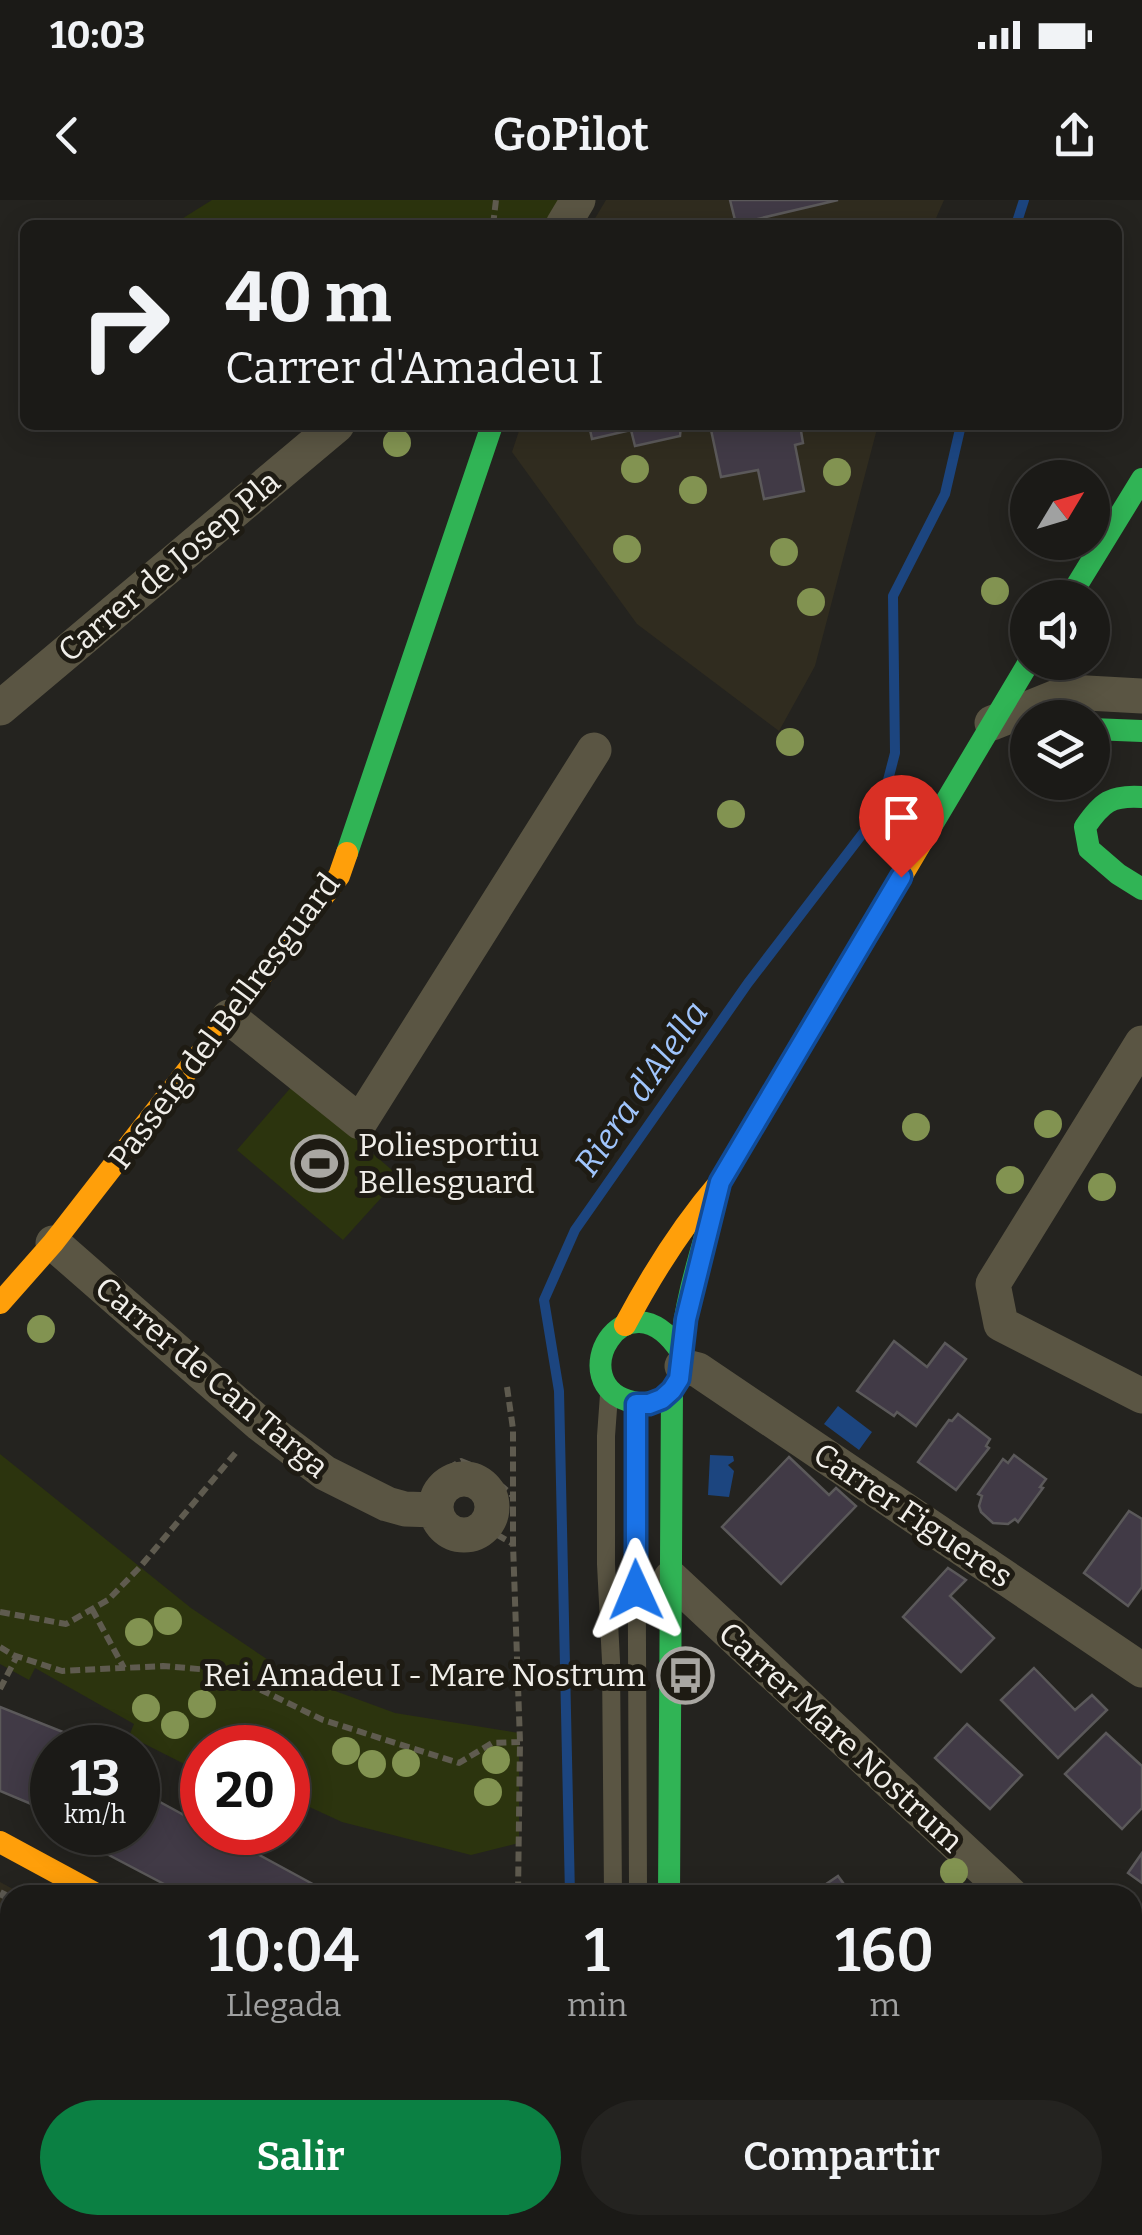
<!DOCTYPE html>
<html lang="es">
<style>
:root{--surface:#1b1a17;--page:#242320;--text:#f1f3f6;--muted:#a0a1a1;--line:#393836;--accent:#0b8043}
body{margin:0;font-family:Bitter,serif;background:var(--page);color:var(--text);height:100vh;display:flex;flex-direction:column;font-size:38px;white-space:nowrap}
*{box-sizing:border-box;margin:0}
p{font-size:32px;color:var(--muted)}
.icon{flex:none;width:55px;height:55px;fill:none;stroke:currentColor;stroke-width:2;stroke-linecap:round;stroke-linejoin:round}
.map{position:relative;flex:1;overflow:hidden}
.sheet{position:absolute;left:0px;top:1685px;width:1142px;height:350px;display:flex;flex-direction:column;background:var(--surface);border-radius:30px 30px 0 0;box-shadow:0 5px 25px #0003,0 0 0 2px var(--line)}
.sheet>*{flex:none}
.top-card{position:absolute;left:20px;top:20px;width:1102px;height:210px;border-radius:15px;box-shadow:0 5px 25px #0003,0 0 0 2px var(--line);background:#1b1a17;color:var(--text);overflow:hidden}
.needle{width:65px;rotate:52deg}
.buttons{position:absolute;left:1010px;top:260px;display:grid;gap:20px}
.buttons a{display:grid;place-items:center;width:100px;height:100px;border-radius:50%;background:var(--surface);box-shadow:0 5px 25px #0003,0 0 0 2px var(--line);font-size:50px}
.speed{position:absolute;left:30px;top:1525px;display:flex;gap:20px;font-size:50px;font-weight:700;text-align:center}
.speed>*{display:grid;place-content:center;width:130px;height:130px;border-radius:50%;background:var(--surface);box-shadow:0 5px 25px #0003,0 0 0 2px var(--line);line-height:1}
.speed small{font-size:25px;font-weight:400}
.speed .limit{border:15px solid #d22;background:#fff;color:#111}
.pin{position:absolute;display:grid;place-items:center;width:85px;height:85px;color:#fff;margin:-102px -42px;border-radius:50% 50% 50% 0;rotate:-45deg;box-shadow:0 0 10px #0007}
.pin .icon{rotate:45deg}
.me{position:absolute;width:110px;margin:-55px;rotate:359deg;stroke-linejoin:round;filter:drop-shadow(0 0 8px #0008)}
.turn{display:flex;align-items:center;gap:35px;height:210px;padding:0 40px;font-size:45px}
.turn .icon{width:130px;height:130px;stroke-width:2.5}
.turn b{display:block;font-size:70px;line-height:85px}
.eta{display:flex;justify-content:space-evenly;align-items:center;height:170px;text-align:center}
.eta b{font-size:60px;font-weight:600;line-height:70px}
.cta{display:flex;gap:20px;margin-top:auto;padding:20px 40px}
.cta a{flex:1;height:115px;border-radius:60px;background:var(--accent);color:#fff;font-size:40px;font-weight:600;line-height:115px;text-align:center}
.cta a+a{background:var(--page);color:var(--text)}
.status{display:flex;justify-content:space-between;align-items:center;height:70px;padding:0 50px;background:var(--surface);direction:ltr}
.status svg{height:28px;fill:currentColor}
header{display:flex;justify-content:space-between;align-items:center;height:130px;padding:0 40px;background:var(--surface);font-size:45px;font-weight:600}
.map>svg:first-child{display:block}
.built{fill:#302c1f}
.green{fill:#2c340e}
.water{fill:#1c457f}
.lines{fill:none;stroke-linecap:round;stroke-linejoin:round}
.stream{stroke:#1c457f;stroke-width:10}
.building{fill:#413a46;stroke:#5b595a;stroke-width:2.5}
.path{stroke:#5f5b4f;stroke-width:6;stroke-dasharray:10 5;stroke-linecap:butt}
.lane{stroke:#5a5543;stroke-width:18}
.street{stroke:#5a5543;stroke-width:35}
.fast{stroke:#30b455;stroke-width:22}
.slow{stroke:#ff9f0a;stroke-width:22}
.rail{stroke:#5d5a52;stroke-width:8;stroke-dasharray:15 8;stroke-linecap:butt}
.tree{fill:#829351}
.route-casing{stroke:#114b97;stroke-width:25}
.route{stroke:#1a73e8;stroke-width:18}
.labels{text-anchor:middle;stroke-width:10;stroke-linejoin:round;paint-order:stroke}
.street-label{font-size:32px;fill:#f0eee9;stroke:#1e1b13}
.poi-label{font-size:32px;fill:#f0eee9;stroke:#1e1b13;text-anchor:start}
.water-label{font-size:35px;font-style:italic;fill:#a0c5fc;stroke:#1e1b13}
</style>
<div class="status"><b>10:03</b><svg viewBox="0 0 49 12"><path d="M0 12V9h3v3zM5 12V6h3v6zM10 12V3h3v9zM15 12V0h3v12zM26 1h20v11H26zM47 4h2v5h-2z"/></svg></div>
<header><svg class="icon" aria-label="back" viewBox="0 0 24 24"><path d="M15 5l-7 7 7 7"/></svg>GoPilot<svg class="icon" aria-label="share" viewBox="0 0 24 24"><path d="M12 15V3M7 8l5-5 5 5M5 13v7h14v-7"/></svg></header>
<div class="map">
<svg width="1142" height="2035" viewBox="0 0 1142 2035">
<rect width="100%" height="100%" fill="#24231f"/>
<path class="built" d="M606,0H944L933,25H591Z
M521,225H878L815,466L779,531L637,424L512,252Z
M0,1682L24,1695H10V1748L0,1742Z
M513,2025H619L637,2035H529Z"/>
<path class="green" d="M212,0H569L556,25H172Z
M293,885L400,977L343,1040L237,950Z
M0,1254L191,1408L289,1474L395,1513L519,1533V1643L471,1655L342,1622L303,1604L288,1607V1548H202V1573L129,1536L134,1524L35,1468L29,1480L0,1464Z"/>
<path class="water" d="M838,1206L872,1232L859,1250L824,1224Z
M710,1255L733,1256L734,1261L728,1265L734,1271L729,1297L708,1295Z"/>
<g class="lines">
<path class="stream" d="M1016,25L1024,0
M570,1695L559,1191L544,1100L575,1030L748,783L880,611L895,553L893,396L945,294L961,225"/>
</g>
<path class="building" d="M730,0H838L736,24Z
M589,225H681L680,236L635,246L631,230L592,239Z
M710,225H800L803,243L795,245L804,291L764,299L758,270L721,277Z
M894,1141L927,1167L945,1143L966,1159L916,1226L897,1212L894,1216L857,1191Z
M958,1214L990,1239L986,1246L989,1248L956,1290L918,1262L949,1220L952,1221Z
M1014,1255L1046,1279L1040,1287L1043,1288L1018,1322L1015,1319L1008,1324L993,1323L981,1312L979,1306L982,1296L978,1294L1003,1259L1008,1263Z
M789,1257L829,1295L836,1288L856,1306L781,1384L722,1327Z
M1129,1311L1142,1319V1387L1128,1406L1084,1373Z
M948,1368L966,1380L950,1396L994,1438L961,1472L903,1417Z
M1034,1468L1075,1510L1092,1495L1107,1510L1058,1558L1001,1500Z
M0,1507L78,1538L74,1548H52V1600L48,1611L0,1591Z
M967,1524L1022,1575L990,1609L935,1558Z
M1106,1533L1142,1566V1608L1122,1629L1065,1574Z
M138,1590L202,1625V1632H217L333,1695H185L105,1653L116,1632H138Z
M1142,1653V1683L1128,1673Z
M838,1676L852,1695H810Z
M996,2025H1017L1030,2035H988Z"/>
<g class="lines">
<path class="path" d="M493,25L496,0
M507,1187L513,1229V1344L520,1542L518,1695
M435,1276L461,1261L483,1270L512,1295
M484,1327L513,1344
M92,1409L124,1468
M0,1412L66,1424L108,1400L140,1367L238,1250
M0,1447L13,1455L62,1471L163,1466L222,1471L323,1520L459,1563L492,1543L520,1542
M0,1489L17,1456
M0,1750L10,1755
M441,2025L447,2028
M492,2025L508,2035"/>
<path class="lane" d="M609,1195L606,1236V1364L611,1461L613,1695
M636,1204L638,1686"/>
<path class="street" d="M563,25L578,0
M0,508L337,225
M992,523L1069,492L1142,496
M229,817L360,922L594,550
M1142,843L993,1084L1001,1124L1142,1196
M53,1043L260,1224L325,1273L387,1304L405,1309L436,1310
M682,1166L698,1170L1142,1470
M436 1307a28 28 0 1 1 56 0a28 28 0 1 1-56 0Z
M671,1378L1011,1695
M1132,1810L1142,1797
M1132,1927L1142,1934
M968,2035L976,2025"/>
<path class="fast" d="M1069,398L1142,279
M1092,529L1142,531
M1142,597C1111,595 1102,602 1085,627L1089,649L1118,674L1142,689
M923,640L1029,462
M347,653L492,225
M681,1152C625,1068 560,1186 633,1202C646,1205 660,1202 669,1193C682,1180 680,1165 681,1149C685,1100 701,1052 714,1005
M669,1695L672,1190
M731,2025L757,2035"/>
<path class="slow" d="M0,1103L53,1043L339,676L347,653
M625,1125C652,1074 682,1026 720,982L923,640
M0,1642L98,1695"/>
<path class="rail" d="M0,1693L10,1698
M0,1720L10,1725
M547,2025L565,2035
M589,2025L607,2035"/>
</g>
<g class="tree">
<circle cx="397" cy="243" r="14"/>
<circle cx="635" cy="269" r="14"/>
<circle cx="837" cy="272" r="14"/>
<circle cx="693" cy="290" r="14"/>
<circle cx="627" cy="349" r="14"/>
<circle cx="784" cy="352" r="14"/>
<circle cx="995" cy="391" r="14"/>
<circle cx="811" cy="402" r="14"/>
<circle cx="790" cy="542" r="14"/>
<circle cx="731" cy="614" r="14"/>
<circle cx="1048" cy="924" r="14"/>
<circle cx="916" cy="927" r="14"/>
<circle cx="1010" cy="980" r="14"/>
<circle cx="1102" cy="987" r="14"/>
<circle cx="41" cy="1129" r="14"/>
<circle cx="168" cy="1421" r="14"/>
<circle cx="139" cy="1432" r="14"/>
<circle cx="202" cy="1504" r="14"/>
<circle cx="146" cy="1508" r="14"/>
<circle cx="175" cy="1525" r="14"/>
<circle cx="346" cy="1551" r="14"/>
<circle cx="496" cy="1560" r="14"/>
<circle cx="406" cy="1563" r="14"/>
<circle cx="372" cy="1564" r="14"/>
<circle cx="488" cy="1592" r="14"/>
<circle cx="954" cy="1672" r="14"/>
</g>
<g class="lines">
<defs>
<path id="route" d="M636,1390V1204H649L662,1199L672,1190L679,1179L686,1119L720,982L901,677"/>
</defs>
<use href="#route" class="route-casing"/>
<use href="#route" class="route"/>
</g>
<defs>
<symbol id="stadium-ring" viewBox="-11 -11 22 22"><circle r="9.5" fill="#1e1b13" stroke="#a9a7a2" stroke-width="1.5"/><path d="M0-5a6.5 5 0 1 0 0 10a6.5 5 0 1 0 0-10ZM-3.5-1.8h7v3.6h-7Z" fill="#a9a7a2"/></symbol>
<symbol id="bus-ring" viewBox="-11 -11 22 22"><circle r="9.5" fill="#1e1b13" stroke="#a9a7a2" stroke-width="1.5"/><path d="M-5-6H5V4H4V6H2V4H-2V6H-4V4H-5ZM-3.5-4V0h7V-4ZM-3.5 1.2v1.5H-2V1.2ZM2 1.2v1.5H3.5V1.2Z" fill="#a9a7a2"/></symbol>
</defs>
<g fill-rule="evenodd">
<use href="#stadium-ring" x="288" y="932" width="63" height="63"/>
<use href="#bus-ring" x="654" y="1444" width="63" height="63"/>
</g>
<g class="labels">
<g class="street-label">
<text transform="translate(169 366) rotate(-40)" y="11">Carrer de Josep Pla</text>
<text transform="translate(224 821) rotate(-53)" y="11">Passeig del Bellresguard</text>
<text transform="translate(212 1177) rotate(40)" y="11">Carrer de Can Targa</text>
<text transform="translate(913 1315) rotate(34)" y="11">Carrer Figueres</text>
<text transform="translate(841 1537) rotate(43)" y="11">Carrer Mare Nostrum</text>
</g>
<g class="poi-label">
<text x="358" y="956">Poliesportiu<tspan x="358" dy="37">Bellesguard</tspan></text>
<text x="646" y="1486" text-anchor="end">Rei Amadeu I - Mare Nostrum</text>
</g>
<g class="water-label">
<text transform="translate(641 888) rotate(-55)" y="12">Riera d'Alella</text>
</g>
</g>
</svg>
<div class="buttons">
<a><svg class="needle" viewBox="-14 -14 28 28"><path d="M0-13l5 13h-10z" fill="#e53935"/><path d="M0 13l5-13h-10z" fill="#a0a1a1"/></svg></a>
<a><svg class="icon" aria-label="sound" viewBox="0 0 24 24"><path d="M4 9h4l5-4v14l-5-4H4zM17 9q2 3 0 6"/></svg></a>
<a><svg class="icon" aria-label="layers" viewBox="0 0 24 24"><path d="M12 4l9 5-9 5-9-5zM3 14l9 5 9-5"/></svg></a>
</div>
<div class="speed"><div>13<small>km/h</small></div><div class="limit">20</div></div>
<div class="pin" style="left:901px;top:677px;background:#d93025"><svg class="icon" aria-label="arrive" viewBox="0 0 24 24"><path d="M6 21V4h12l-3 4 3 4H6"/></svg></div>
<svg class="me" style="left:636px;top:1390px" viewBox="-20 -20 40 40"><path d="M0-17L14 15 0 8-14 15z" fill="#1a73e8" stroke="#fff" stroke-width="4"/></svg>
<div class="top-card">
<div class="turn"><svg class="icon" aria-label="right" viewBox="0 0 24 24"><path d="M7 20v-9h11M14 6l5 5-5 5"/></svg><div><b>40 m</b>Carrer d'Amadeu I</div></div>
</div>
<section class="sheet">
<div class="eta">
<div><b>10:04</b><p>Llegada</p></div>
<div><b>1</b><p>min</p></div>
<div><b>160</b><p>m</p></div>
</div>
<div class="cta"><a>Salir</a><a>Compartir</a></div>
</section>
</div>
